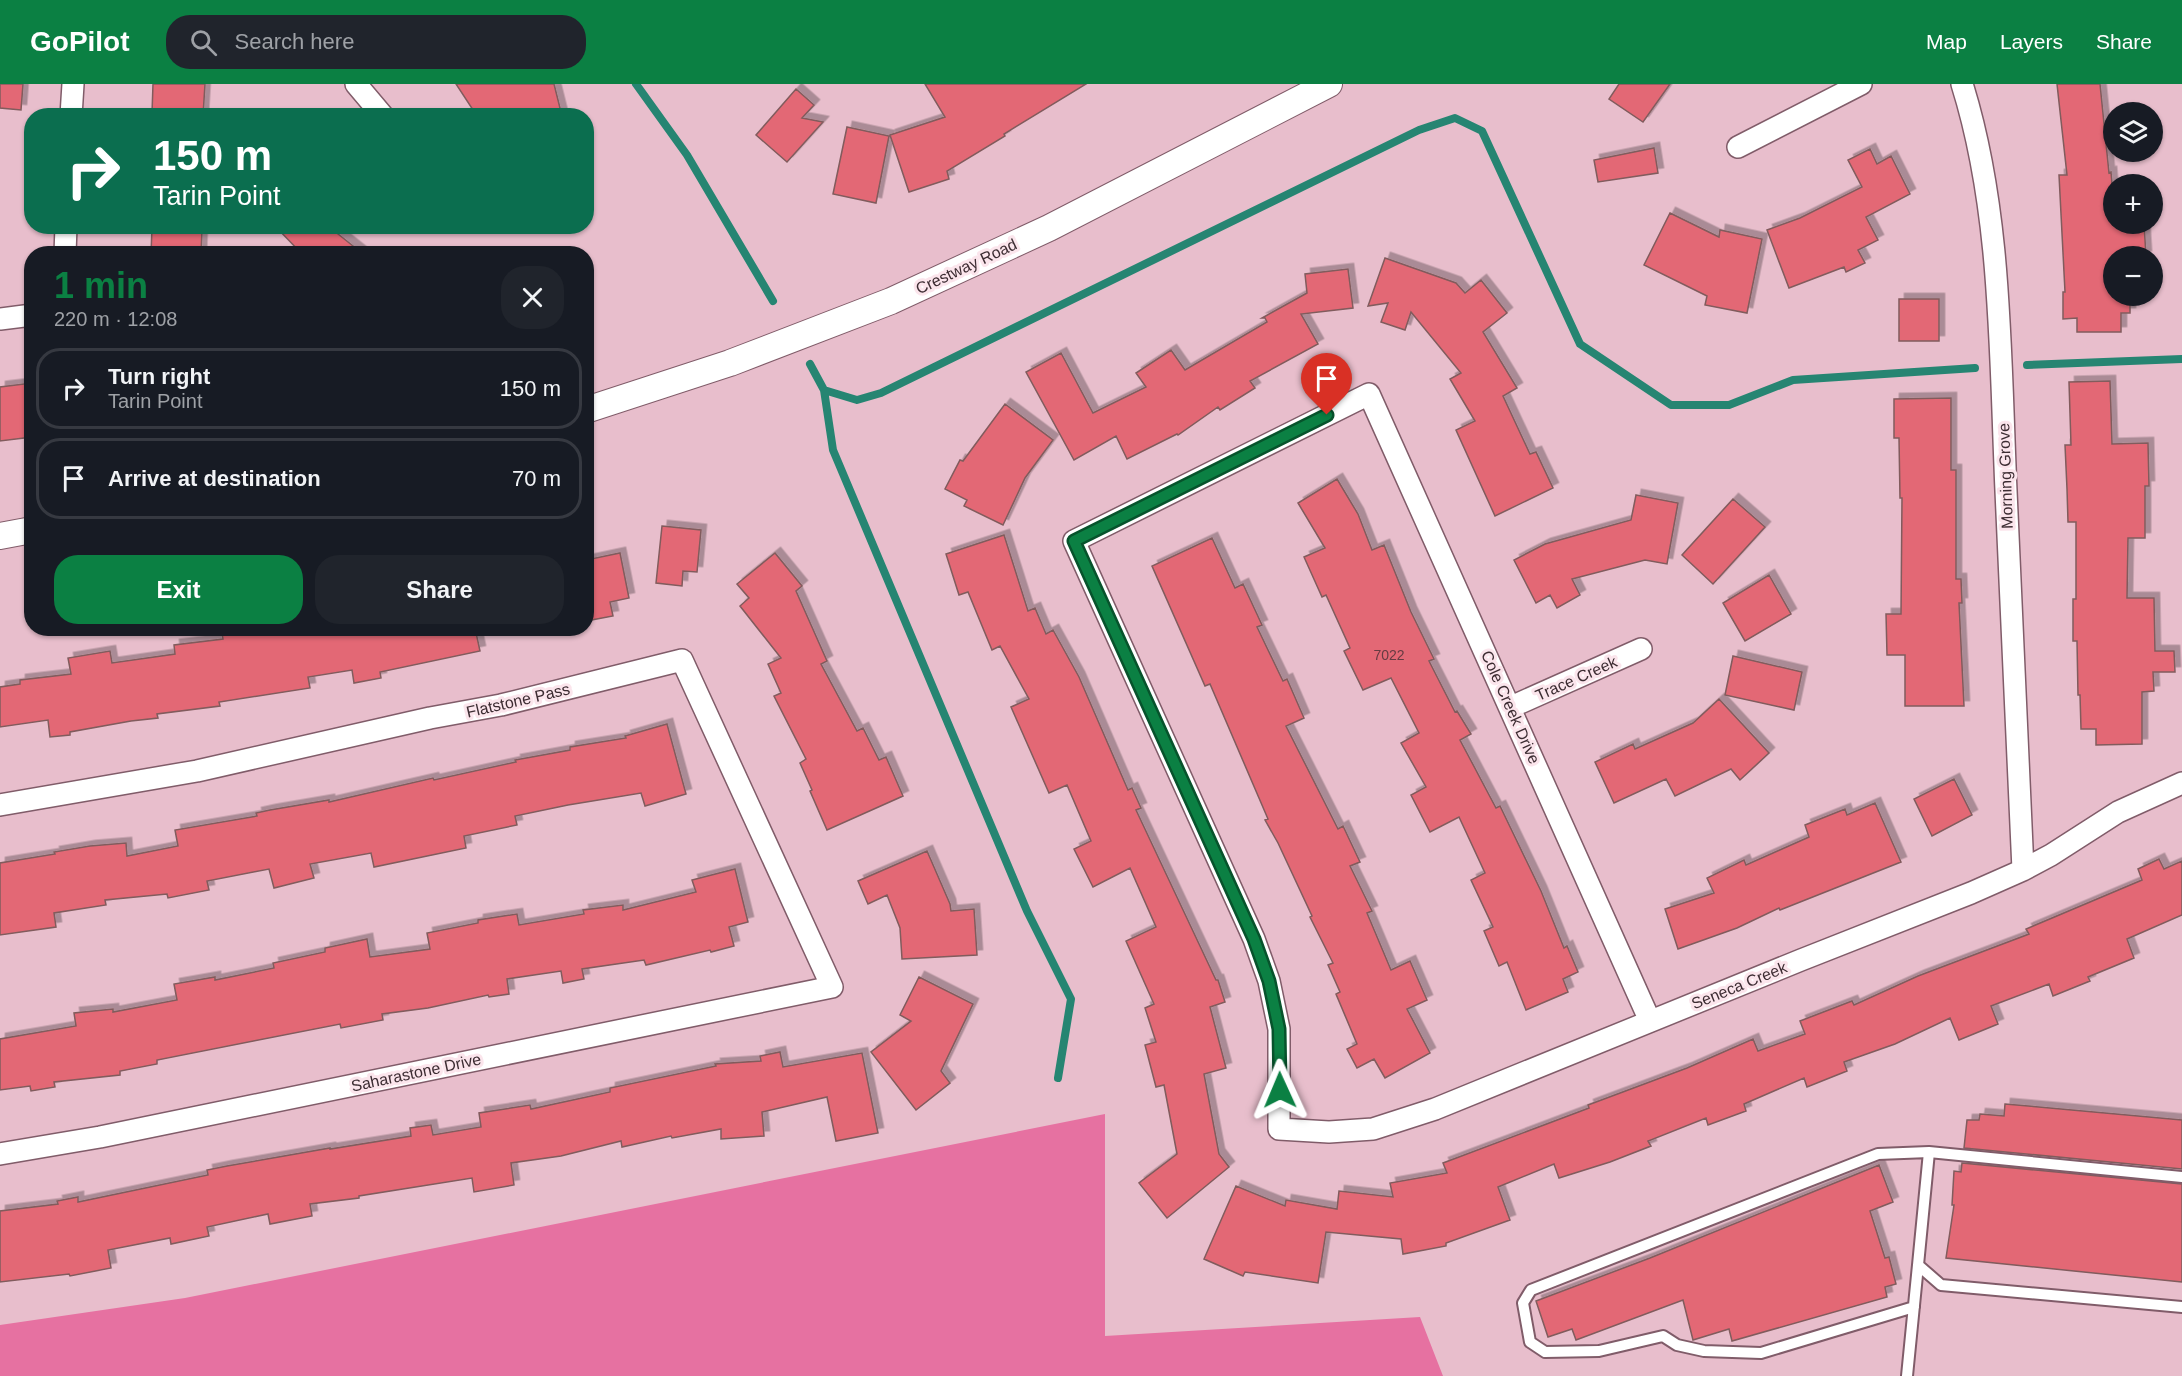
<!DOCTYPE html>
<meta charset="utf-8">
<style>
:root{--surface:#171b24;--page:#20242c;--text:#f1f3f6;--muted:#9ea1a6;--line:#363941;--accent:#0b8043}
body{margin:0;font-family:Helvetica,sans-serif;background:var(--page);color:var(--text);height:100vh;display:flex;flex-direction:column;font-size:22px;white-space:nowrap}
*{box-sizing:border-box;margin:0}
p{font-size:20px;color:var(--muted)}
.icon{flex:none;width:33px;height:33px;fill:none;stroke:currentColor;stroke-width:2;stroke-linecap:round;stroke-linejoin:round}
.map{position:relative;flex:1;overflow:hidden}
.side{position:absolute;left:24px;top:162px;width:570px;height:390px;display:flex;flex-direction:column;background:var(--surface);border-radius:24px;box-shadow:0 2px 4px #0004}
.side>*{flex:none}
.hud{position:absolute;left:24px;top:24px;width:570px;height:126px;border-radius:24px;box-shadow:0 2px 4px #0004;background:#0b6e4f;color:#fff;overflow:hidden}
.tools{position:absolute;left:2103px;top:18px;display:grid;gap:12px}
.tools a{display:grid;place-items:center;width:60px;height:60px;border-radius:50%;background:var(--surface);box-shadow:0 2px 4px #0004;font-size:30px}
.pin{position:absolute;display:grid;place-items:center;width:51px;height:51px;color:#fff;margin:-62px -26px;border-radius:50% 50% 50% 0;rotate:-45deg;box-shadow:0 0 6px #0007}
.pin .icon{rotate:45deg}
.me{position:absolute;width:66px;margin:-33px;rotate:359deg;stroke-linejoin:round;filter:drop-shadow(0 0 4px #0008)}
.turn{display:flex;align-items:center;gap:21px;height:126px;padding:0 30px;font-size:27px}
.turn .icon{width:78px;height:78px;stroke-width:2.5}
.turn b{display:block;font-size:42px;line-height:51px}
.round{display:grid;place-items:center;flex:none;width:63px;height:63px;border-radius:24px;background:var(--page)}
.headline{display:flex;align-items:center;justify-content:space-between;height:102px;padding:0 30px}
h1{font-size:36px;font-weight:700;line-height:45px;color:var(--accent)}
.cta{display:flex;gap:12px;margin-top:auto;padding:12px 30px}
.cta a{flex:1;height:69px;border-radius:24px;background:var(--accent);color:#fff;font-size:24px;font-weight:700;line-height:69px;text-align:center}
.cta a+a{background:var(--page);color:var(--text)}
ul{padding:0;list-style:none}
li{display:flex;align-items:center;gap:18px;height:81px;margin:0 12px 9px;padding:0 18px;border:3px solid var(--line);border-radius:24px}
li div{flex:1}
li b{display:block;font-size:22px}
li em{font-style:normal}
header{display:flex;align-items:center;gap:36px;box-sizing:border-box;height:84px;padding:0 30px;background:var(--accent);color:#fff}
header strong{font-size:28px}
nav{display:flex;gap:33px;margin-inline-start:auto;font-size:21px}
.search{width:420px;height:54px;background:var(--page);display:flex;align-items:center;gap:15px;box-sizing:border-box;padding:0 21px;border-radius:24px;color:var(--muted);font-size:22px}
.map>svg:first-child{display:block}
.forest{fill:#e671a1}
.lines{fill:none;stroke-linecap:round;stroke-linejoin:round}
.stream{stroke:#268572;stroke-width:8}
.building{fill:#e36874;stroke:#815b5d;stroke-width:1.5;filter:url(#shadow)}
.service-casing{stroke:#805c69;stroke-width:14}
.minor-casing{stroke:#805c69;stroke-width:24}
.tertiary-casing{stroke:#805c69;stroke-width:28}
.service{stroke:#fff;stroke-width:10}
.minor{stroke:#fff;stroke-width:21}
.tertiary{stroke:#fff;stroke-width:26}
.route-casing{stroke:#07532c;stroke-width:15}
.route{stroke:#0b8043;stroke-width:10}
.labels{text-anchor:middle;stroke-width:6;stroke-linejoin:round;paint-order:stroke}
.number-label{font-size:14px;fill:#663b42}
.street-label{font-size:16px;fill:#3c2c32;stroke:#fbe5ec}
</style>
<header>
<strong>GoPilot</strong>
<div class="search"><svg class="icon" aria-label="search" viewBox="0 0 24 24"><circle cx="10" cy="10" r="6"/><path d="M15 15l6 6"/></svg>Search here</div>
<nav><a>Map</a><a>Layers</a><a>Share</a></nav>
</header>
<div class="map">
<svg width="2182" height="1292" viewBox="0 0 2182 1292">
<defs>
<filter id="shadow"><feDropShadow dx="5.5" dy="-5.5" stdDeviation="0" flood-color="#0004"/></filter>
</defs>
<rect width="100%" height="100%" fill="#e8becc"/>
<path class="forest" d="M1105,1030V1252L1420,1233L1443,1292H0V1241L185,1214Z"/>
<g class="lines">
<path class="stream" d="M636,0L687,71L773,217
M810,280L824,306L857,316L881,309L1419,46L1455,34L1482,47L1580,260L1671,321H1729L1793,296L1975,284
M2027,281L2182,275
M824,306L833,366L1027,827L1071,915L1058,994"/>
</g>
<path class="building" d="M0,0H23L21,26L0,24Z
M153,0H205L203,32L152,29Z
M456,0H554L562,32H477Z
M925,0H1086L1004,50L1005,52L947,87L949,95L909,108L890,51L945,33Z
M1619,0H1670L1643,38L1609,15Z
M2057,0H2100L2109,89L2111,88L2112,100H2114V142L2144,140L2146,172H2114V212H2130V229H2121V248H2077V234L2063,235V208H2065L2059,91H2067Z
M796,5L814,21L802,34L823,38L787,78L756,51Z
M847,43L889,52L876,119L833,110Z
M1654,64L1658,89L1598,98L1594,76Z
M1870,65L1877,80L1891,72L1910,110L1866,133L1878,156L1858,166L1865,179L1846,188L1844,183L1789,204L1767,146L1800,134L1862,103L1848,76Z
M1670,129L1719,153L1720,146L1762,155L1747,229L1705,221L1707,212L1644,181Z
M275,142H328L363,170H302Z
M152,144L202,146L201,170H151Z
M1385,174L1456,199L1465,209L1481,196L1507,229L1483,248L1517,304L1503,312L1530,370L1536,368L1553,404L1495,432L1456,346L1475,337L1450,295L1461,289L1411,228L1405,246L1381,238L1388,219L1368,222Z
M1348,185L1353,224L1301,230L1318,260L1250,297L1255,304L1220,326L1218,323L1178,351L1177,350L1127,375L1116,352L1074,376L1026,288L1061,269L1093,329L1146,303L1136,289L1171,266L1185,286L1267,238L1265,234H1262L1307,209L1305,190Z
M1899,215H1939V257H1899Z
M2110,297L2112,360L2148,359L2149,402H2145V454H2128L2127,514H2154L2155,567H2174L2175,588H2153L2154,607L2142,608V660L2096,661V645H2081L2080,611H2078L2077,557H2073V515H2076V438H2068L2067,405L2065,361H2071L2069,298Z
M32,299V353L0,357V303Z
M1951,314V386H1956V495H1961L1962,519H1959L1964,622H1905V571H1887L1886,530H1901L1902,414H1900L1899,354H1894V315Z
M1005,320L1053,356L1025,394L1003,441L964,422L967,416L945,405L960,376L963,377Z
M1337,395L1358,430L1372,466L1384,461L1411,528L1434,575L1429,577L1455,628L1457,627L1471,650L1460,656L1496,724L1500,722L1541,807L1564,864L1567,862L1578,888L1563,895L1568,908L1526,926L1507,878L1499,882L1484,847L1493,843L1471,796L1485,789L1459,733L1430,748L1411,711L1426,703L1401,659L1419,649L1391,594L1363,606L1344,567L1350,564L1326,511L1322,513L1304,473L1325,464L1298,419Z
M1636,411L1678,419L1667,480L1645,476L1572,495L1580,511L1557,524L1550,511L1536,519L1514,476L1545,460L1631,436Z
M1733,415L1765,443L1713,500L1682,471Z
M662,442L701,446L697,488L683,487L682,502L656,499Z
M1004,451L1028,527L1035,524L1046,550L1053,546L1079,593L1128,706L1132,704L1141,724L1136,726L1216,896H1218L1225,918L1210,923L1226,984L1204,990L1219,1070L1229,1083L1167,1134L1139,1099L1177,1070L1164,1001L1156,1003L1145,961L1156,958L1145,924L1154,920L1126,857L1156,843L1130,784L1093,803L1074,765L1091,757L1067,701L1049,709L1011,623L1029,615L1000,562L992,566L968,508L959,511L946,470Z
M1212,454L1235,504L1243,500L1262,541L1257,543L1283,597L1287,595L1304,634L1286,642L1338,745L1343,742L1360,778L1350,782L1372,827L1367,829L1391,886L1410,877L1427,916L1407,925L1430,969L1385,994L1374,975L1357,984L1347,965L1357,960L1336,910L1340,908L1328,881L1333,879L1310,833L1312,832L1278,759L1265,736L1268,735L1210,600L1205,602L1152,482Z
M620,469L629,514L610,518L613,532L586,537V476Z
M775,469L802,502L796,507L827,577L821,580L857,647L863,644L879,676L886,673L903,712L827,746L810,707L812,706L800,679L806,675L774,612L781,609L768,580L781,574L740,522L749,514L737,500Z
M1769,491L1791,530L1745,557L1723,519Z
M221,544H475L480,567L380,588L381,594L354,599L352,586L308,593L310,604L219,618L220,622L157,630L158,634L131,637L70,648V651L50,653L48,636L0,643V603L20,600V596L71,590L68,574L110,567L112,579L175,570L174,561L223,555Z
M1733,572L1802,588L1794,626L1725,611Z
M1719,615L1769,669L1740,696L1731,685L1675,712L1666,695L1614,719L1595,678L1633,660L1635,665L1693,639Z
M667,640L686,710L645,722L641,709L568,721L515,732L517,741L464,752L466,764L374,783L371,769L310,780L314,794L274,804L269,785L207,797L209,806L168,814L167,810L105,816L106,821L54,829L56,843L0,851V779L55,770L54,768L90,762L126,759L127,772L178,762L175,746L257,732L256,729L270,726L329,716V718L433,694L434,696L516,678L515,676L570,666V663L626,654L625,652Z
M1954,695L1972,731L1932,752L1914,715Z
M1875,719L1901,778L1780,826L1779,824L1737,844L1678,865L1665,825L1714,809L1707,794L1744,776L1746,781L1809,753L1805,741L1845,725L1847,731Z
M927,767L950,820L951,827L974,825L977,871L902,875L900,844L887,811L868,820L858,797Z
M2159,775L2164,785L2182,777V831L2127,855L2134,874L2088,893L2090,897L2053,912L2049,900L1991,922L1998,940L1959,956L1950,934L1895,960L1844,978L1847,987L1807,1003L1804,994L1744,1020L1746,1027L1708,1041L1706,1034L1648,1057L1651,1062L1610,1078L1559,1094L1554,1080L1498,1103L1510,1136L1446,1159V1162L1403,1170L1401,1155L1326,1148L1318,1199L1245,1188L1243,1192L1204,1175L1236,1102L1285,1122L1286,1116L1337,1125L1339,1107L1393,1113L1390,1099L1447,1089L1443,1079L1589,1024L1588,1021L1687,984L1753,955L1758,967L1805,950L1800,937L1852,917L1854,921L1918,892L2029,850L2026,845L2142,796L2138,785Z
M735,785L748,838L729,843L734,862L711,868L710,866L646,881L644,876L582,885L584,895L563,899L561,887L507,895L509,910L489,913L488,911L428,924L382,930L383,936L341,944L340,940L157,976V980L120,987V991L54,998L55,1003L31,1007L30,1002L0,1006V955L76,942L74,929L113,925V928L177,916L174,900L215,893V896L274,884L273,879L325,868V864L367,855L370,873L430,865L427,849L478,839V836L517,830L519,841L584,830L583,826L623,821V826L696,808L692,796Z
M919,893L973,920L941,987L950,999L916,1026L871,968L911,937L900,931Z
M780,968L783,983L862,969L878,1049L836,1057L827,1013L762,1028L764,1052L721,1055V1045L672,1054L671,1052L622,1063L621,1057L561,1072L511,1079L514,1101L474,1108L472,1094L359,1112V1114L310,1120L312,1132L270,1140L268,1130L207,1143L209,1152L171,1160L170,1154L108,1166L111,1184L70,1192L69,1190L0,1198V1127L58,1120L57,1117L78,1113V1118L208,1091L207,1086L227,1082L330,1064V1065L411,1052L410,1044L431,1041L433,1051L481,1043L479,1029L530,1021L531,1025L610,1008V1004L716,982L715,980L761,977L760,972Z
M2005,1020L2182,1036V1085L1964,1064L1967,1036H1979L1980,1030L2004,1032Z
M1962,1079L2182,1100V1198L1946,1174L1954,1121H1952L1954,1087L1961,1088Z
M1879,1081L1893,1118L1870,1127L1885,1174L1889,1173L1896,1200L1885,1203L1887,1213L1732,1257L1729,1245L1693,1256L1683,1216L1576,1256L1572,1245L1548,1253L1536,1217L1650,1174Z"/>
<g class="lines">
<defs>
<path id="service" d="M2182,1093L1929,1068L1918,1181L1941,1201L2182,1223
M1914,1223L1761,1269L1704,1267L1677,1261L1663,1252L1599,1267L1545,1268L1530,1258L1523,1219L1531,1206L1878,1070L1929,1068
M1907,1292L1918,1181"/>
<path id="minor" d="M356,0L383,32
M1962,0C2000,121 2000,257 2005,382C2010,517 2016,652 2023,786
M71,32L73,0
M1738,63L1861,0
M65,170L66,142
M0,235L32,231
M1511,623L1641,565
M0,721L197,687L430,634L501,621L682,576L832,903L100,1053L0,1070
M1650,937L1369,310L1074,457L1254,855L1269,897L1279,945V1045L1329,1048L1373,1045L1435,1025L1801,876L1971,809L2023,786L2051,771L2118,728L2182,699"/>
<path id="tertiary" d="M586,326L730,279L891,217L1049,144L1329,0
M0,452L32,446"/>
</defs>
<use href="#service" class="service-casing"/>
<use href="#minor" class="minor-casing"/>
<use href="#tertiary" class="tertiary-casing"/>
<use href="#service" class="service"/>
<use href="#minor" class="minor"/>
<use href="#tertiary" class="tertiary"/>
</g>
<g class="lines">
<defs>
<path id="route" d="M1280,1006L1279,945L1269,897L1254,855L1074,457L1327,331"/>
</defs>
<use href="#route" class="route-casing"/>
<use href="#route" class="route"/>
</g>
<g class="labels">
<g class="number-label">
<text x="1389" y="576">7022</text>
</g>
<g class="street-label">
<text transform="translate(966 182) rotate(-25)" y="6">Crestway Road</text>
<text transform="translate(2005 392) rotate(-92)" y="6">Morning Grove</text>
<text transform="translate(1576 594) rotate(-24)" y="6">Trace Creek</text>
<text transform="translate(518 616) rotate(-13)" y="6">Flatstone Pass</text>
<text transform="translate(1511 623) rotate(66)" y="6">Cole Creek Drive</text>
<text transform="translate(1739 901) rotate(-22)" y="6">Seneca Creek</text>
<text transform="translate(416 988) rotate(-12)" y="6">Saharastone Drive</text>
</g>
</g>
</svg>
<div class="tools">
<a><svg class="icon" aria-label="layers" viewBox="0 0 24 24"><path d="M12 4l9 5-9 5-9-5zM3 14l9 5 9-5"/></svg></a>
<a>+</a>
<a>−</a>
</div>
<div class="pin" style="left:1327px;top:331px;background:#d93025"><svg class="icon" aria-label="arrive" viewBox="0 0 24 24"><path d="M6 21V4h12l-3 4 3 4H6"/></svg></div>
<svg class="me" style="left:1280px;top:1006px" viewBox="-20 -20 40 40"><path d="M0-17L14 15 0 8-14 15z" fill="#0b8043" stroke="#fff" stroke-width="4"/></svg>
<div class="hud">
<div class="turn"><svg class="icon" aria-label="right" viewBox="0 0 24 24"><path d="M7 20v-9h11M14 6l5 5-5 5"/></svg><div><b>150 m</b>Tarin Point</div></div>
</div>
<section class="side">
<div class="headline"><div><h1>1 min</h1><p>220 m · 12:08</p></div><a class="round"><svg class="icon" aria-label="close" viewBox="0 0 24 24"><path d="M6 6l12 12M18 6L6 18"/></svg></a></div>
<ul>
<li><svg class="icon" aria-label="right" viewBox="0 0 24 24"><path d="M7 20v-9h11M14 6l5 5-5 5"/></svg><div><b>Turn right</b><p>Tarin Point</p></div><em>150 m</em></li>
<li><svg class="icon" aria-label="arrive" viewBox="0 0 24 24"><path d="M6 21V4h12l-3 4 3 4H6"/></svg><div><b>Arrive at destination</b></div><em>70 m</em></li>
</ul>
<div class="cta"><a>Exit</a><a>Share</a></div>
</section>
</div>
